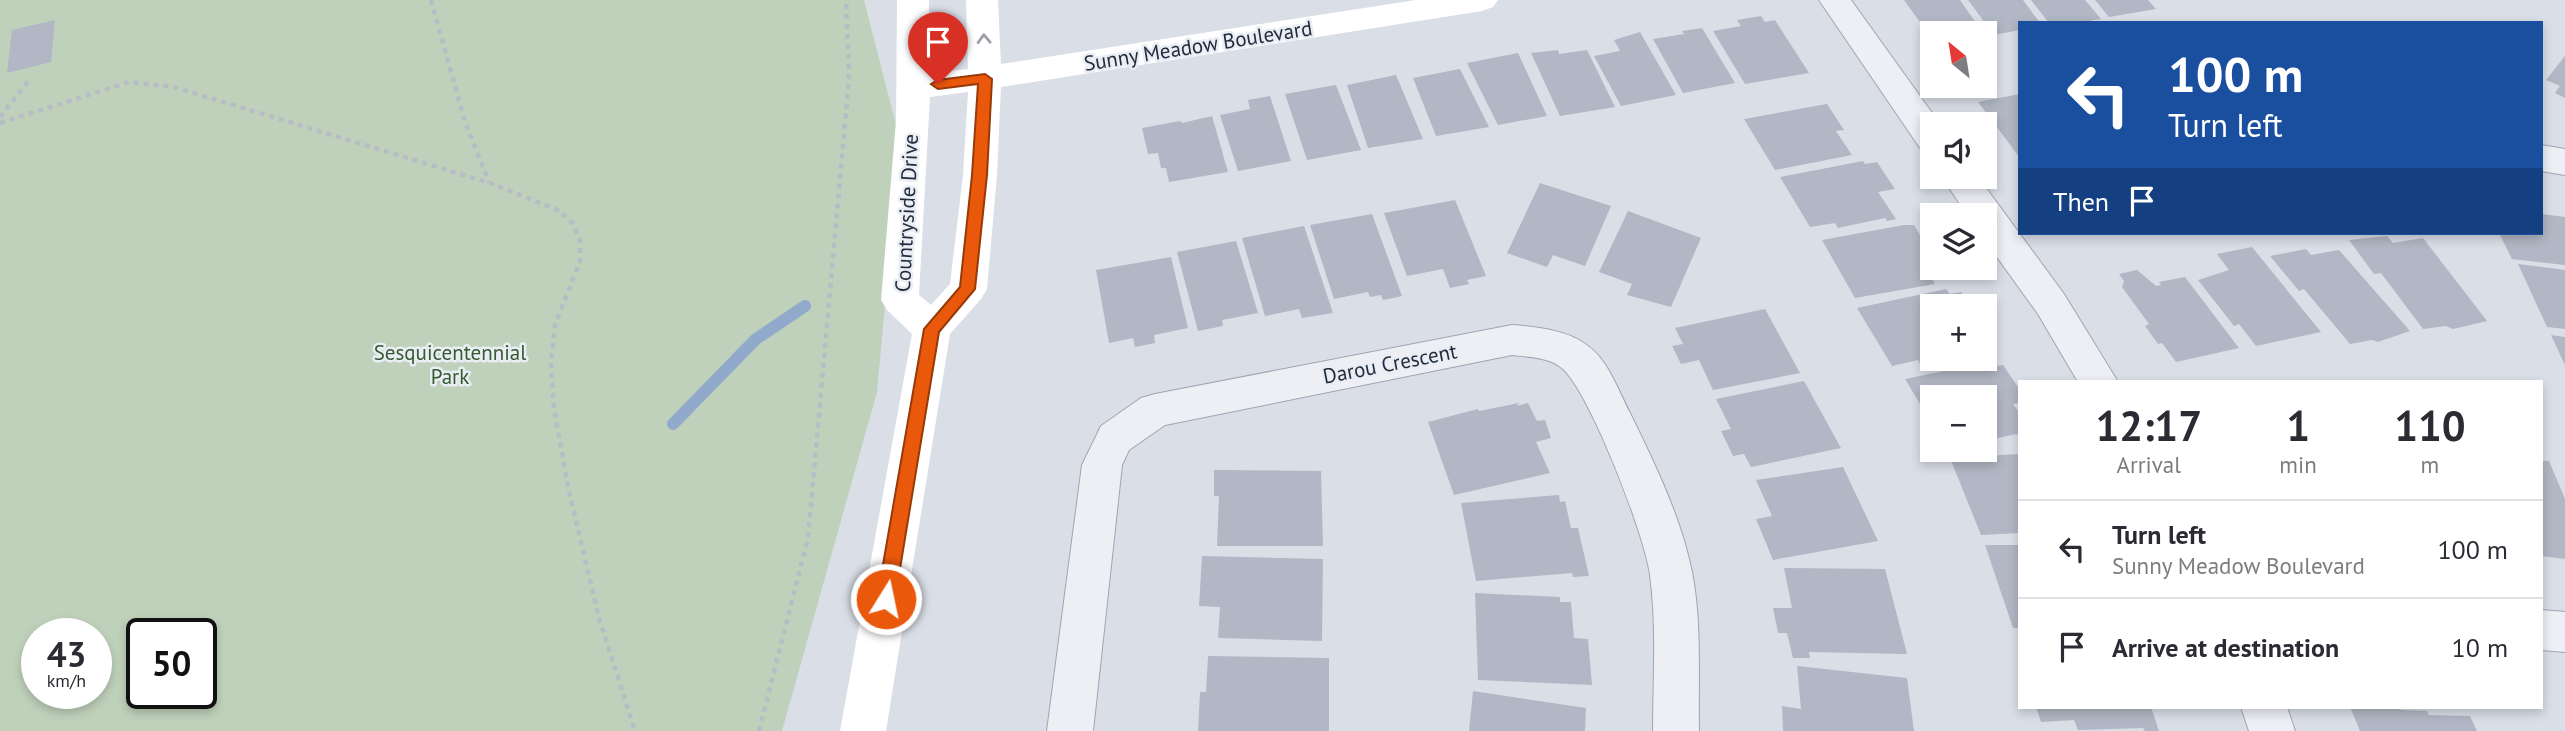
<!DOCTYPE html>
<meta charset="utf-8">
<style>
:root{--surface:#fff;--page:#f2f2f3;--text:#2b2b33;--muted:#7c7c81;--line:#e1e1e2}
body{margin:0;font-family:"PT Sans",sans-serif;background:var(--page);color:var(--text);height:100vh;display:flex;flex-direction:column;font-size:26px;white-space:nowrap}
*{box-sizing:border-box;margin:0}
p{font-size:23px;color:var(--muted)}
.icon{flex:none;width:38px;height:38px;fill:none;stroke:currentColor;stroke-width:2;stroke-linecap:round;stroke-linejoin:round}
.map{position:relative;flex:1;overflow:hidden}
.panel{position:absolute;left:2018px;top:380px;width:525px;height:329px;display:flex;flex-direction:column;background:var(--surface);border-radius:0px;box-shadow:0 4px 10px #0003}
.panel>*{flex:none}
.hud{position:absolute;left:2018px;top:21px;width:525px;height:214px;border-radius:0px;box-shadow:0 4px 10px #0003;background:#1a4fa0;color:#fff;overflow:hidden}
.needle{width:46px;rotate:330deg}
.buttons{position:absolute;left:1920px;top:21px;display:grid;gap:14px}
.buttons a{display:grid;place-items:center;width:77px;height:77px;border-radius:0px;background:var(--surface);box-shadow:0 4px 10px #0003;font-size:35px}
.speed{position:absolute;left:21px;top:618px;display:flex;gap:14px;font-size:35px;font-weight:700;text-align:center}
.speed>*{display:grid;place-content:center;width:91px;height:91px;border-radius:50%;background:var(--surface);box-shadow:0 4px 10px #0003;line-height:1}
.speed small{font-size:18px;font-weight:400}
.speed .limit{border:4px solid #111;border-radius:10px;background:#fff;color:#111}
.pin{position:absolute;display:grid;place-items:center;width:60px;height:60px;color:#fff;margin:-72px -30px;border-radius:50% 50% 50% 0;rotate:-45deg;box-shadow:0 0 7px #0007}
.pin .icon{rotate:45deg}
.me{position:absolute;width:77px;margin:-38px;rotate:10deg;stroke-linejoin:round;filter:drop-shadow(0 0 5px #0008)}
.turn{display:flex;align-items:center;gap:24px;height:147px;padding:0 35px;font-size:32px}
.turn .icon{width:91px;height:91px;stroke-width:2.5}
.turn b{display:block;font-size:49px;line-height:60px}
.then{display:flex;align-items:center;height:66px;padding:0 35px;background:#0003;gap:14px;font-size:26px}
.eta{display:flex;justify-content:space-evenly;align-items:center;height:119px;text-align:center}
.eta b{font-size:42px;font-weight:600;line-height:49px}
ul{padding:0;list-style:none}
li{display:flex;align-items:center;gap:21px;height:98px;padding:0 35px;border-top:2px solid var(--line)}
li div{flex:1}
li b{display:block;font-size:26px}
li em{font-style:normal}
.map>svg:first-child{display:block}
.green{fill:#bfd1bb;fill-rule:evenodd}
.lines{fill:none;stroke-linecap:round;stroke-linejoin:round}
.stream{stroke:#91aacb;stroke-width:12}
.building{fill:#b1b7c4}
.street-casing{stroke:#9fa5b1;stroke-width:2}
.path{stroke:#b8bcc5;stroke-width:4.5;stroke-dasharray:5 5;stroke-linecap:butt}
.street{fill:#edeff5;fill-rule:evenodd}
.secondary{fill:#fff;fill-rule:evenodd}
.oneway{stroke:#9ca0a8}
.route{fill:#ea580c;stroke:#983908;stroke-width:2}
.labels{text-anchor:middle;stroke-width:5;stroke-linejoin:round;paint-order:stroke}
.street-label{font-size:21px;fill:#232b3d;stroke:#e9edf4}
.park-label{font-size:21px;fill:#355a30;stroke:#e9edf4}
</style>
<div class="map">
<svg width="2565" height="731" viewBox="0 0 2565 731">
<rect width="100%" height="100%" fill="#dadee7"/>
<path class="green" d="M0,0H864L900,141L877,392L782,731H0ZM37,634H96V693H37ZM142,634H201V693H142Z"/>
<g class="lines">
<path class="stream" d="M673,424L756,339L805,306"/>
</g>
<path class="building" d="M1904,0H1960L1983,33H1932V39Z
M1968,0H2023L2040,23H2020V30L1994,35Z
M2031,0H2085L2101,19L2078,23H2049Z
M2095,0H2148L2156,9L2109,17Z
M1761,16L1765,22L1775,20L1809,73L1745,84L1713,31L1741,26L1737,20Z
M55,20L51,62L7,73L12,30Z
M1702,28L1735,83L1683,93L1653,39L1684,34L1682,31Z
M1640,32L1676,95L1621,106L1594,56L1620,51L1614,40Z
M1558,50L1559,54L1587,50L1615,107L1560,116L1531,53Z
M1518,53L1547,116L1498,125L1467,63Z
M2565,56V98L2555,93L2560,86L2546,80Z
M1460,69L1489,127L1436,136L1413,78Z
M1396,75L1423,139L1368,148L1347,85Z
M1336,85L1361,150L1307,160L1285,94Z
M2020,94V158L1978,102Z
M1270,96L1291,161L1238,171L1220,115L1250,109L1248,100Z
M1827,104L1844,130L1836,131L1852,155L1775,170L1744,119Z
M1212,116L1228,172L1169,182L1166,168H1161L1158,153L1148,154L1142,128L1180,121L1182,123Z
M1863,161L1865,164L1877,162L1895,189L1878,192L1896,219L1887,221L1885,218L1838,228L1835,223L1810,227L1780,177Z
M1540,183L1611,206L1585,266L1553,255L1547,267L1507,253Z
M1455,200L1486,276L1467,280L1469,284L1450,288L1443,269L1407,276L1384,213Z
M1628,211L1701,238L1671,307L1627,295L1632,284L1599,272Z
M1372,214L1402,296L1383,300L1381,295L1370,297L1368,292L1334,299L1310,225Z
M2541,214L2565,217V265L2512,259L2499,233H2541Z
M1904,225H1914L1932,255L1920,259L1935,284L1855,298L1822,240Z
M1304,226L1333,313L1302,318L1299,309L1265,316L1242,238Z
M2387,236L2393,243L2423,238L2487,321L2453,329L2446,326L2423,329L2381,273L2374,274L2349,240Z
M1236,241L1258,313L1222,320L1223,326L1198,331L1177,252Z
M2252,247L2321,332L2256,346L2239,324L2234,326L2198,280L2229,270L2217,254Z
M2306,249L2311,255L2339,250L2410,331L2378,342L2372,340L2350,344L2304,289L2299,291L2270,256Z
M1171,257L1188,328L1154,335L1155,343L1135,347L1133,338L1109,343L1096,270Z
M2518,264L2565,270V329L2547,327Z
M2137,270L2156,286L2161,285L2159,282L2185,277L2239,348L2176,362L2162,343L2158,344L2145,326L2149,324L2122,287L2124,281L2119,274Z
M1946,289L1950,294L1961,292L1970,306H1932V359L1954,360L1922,367L1918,360L1892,366L1857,308Z
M1765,309L1800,373L1713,390L1699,360L1681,364L1672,346L1683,344L1675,328Z
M2551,335L2565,337V365Z
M1988,362L1990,367L2003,365L2020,390V403L2013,404L2020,414V436L2016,434L1984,441V397H1932V424L1905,379Z
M1804,381L1841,448L1751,467L1744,454L1733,456L1721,431L1731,429L1716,399Z
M1519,403L1517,406L1528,403L1537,421L1545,420L1551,438L1536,442L1550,473L1454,495L1428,422L1478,409L1479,411Z
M2020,454V533L1981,535L1950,458Z
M2541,461H2549L2565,499V559L2541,556Z
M1843,467L1878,541L1773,560L1756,519L1772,516L1756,480Z
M1214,470L1321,471L1323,546H1217L1219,496H1214Z
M1559,495L1560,502L1565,501L1571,528H1578L1589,576L1573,577L1572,573L1476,581L1461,503Z
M1985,545H2020V628H2013Z
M1202,556L1323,559L1322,641L1218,638L1220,607L1199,606Z
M1784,568L1885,569L1907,654L1809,652L1810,658H1793L1787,633H1778L1773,608H1792Z
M1475,593L1560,597V602H1571L1574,638L1588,639L1592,685L1478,680Z
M1208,656L1329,658V731H1198L1200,692H1206Z
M1797,666L1907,678L1914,731H1783L1782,706L1801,709Z
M1473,691L1586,708L1585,731H1469Z
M2036,707H2151L2159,731H2145L2143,728L2078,730L2074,720L2041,722Z
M2350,707H2399L2401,710L2427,711L2429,715L2470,716L2477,731H2360Z"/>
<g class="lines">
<defs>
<path id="street" d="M1819,0H1851L1940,124H1932V151L1920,148Z
M2541,145L2565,149V175L2541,171Z
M1942,177H1978L2064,294L2118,382H2078L2038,314L1984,239V215H1967Z
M1512,325C1537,327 1568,330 1588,346C1608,360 1619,392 1630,413C1654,462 1681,517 1692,572C1702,623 1698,678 1699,731H1653C1653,679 1657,627 1650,575C1645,536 1591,395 1563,369C1550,357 1529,357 1512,355L1165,425L1129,450L1122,465L1093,731H1047L1082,465L1101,426L1141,398L1155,394Z
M2541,610L2565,612V652L2541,650Z
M2241,707H2287L2295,731H2249Z"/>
</defs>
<use href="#street" class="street-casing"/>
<path class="path" d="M431,0L465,122L489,182
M0,117L31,78
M0,123L129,82L174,87L490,183L560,211L573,224L580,241V261L555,325L551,364L554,409L569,491L599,618L635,731
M759,731L808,538L849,78L846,0"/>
<use href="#street" class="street"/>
<path class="secondary" d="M897,0H929V73L968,69L966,0H998L1001,64L1416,0H1498L1493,7L1482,11L1001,87L997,175L987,289L981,299L950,334L886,731H840L912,334L887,310L881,300L896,121ZM968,92L963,175L950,284L931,305L919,295L930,97Z"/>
</g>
<defs><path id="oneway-chevron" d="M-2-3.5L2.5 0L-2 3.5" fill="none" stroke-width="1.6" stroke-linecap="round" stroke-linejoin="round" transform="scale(1.75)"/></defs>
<use class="oneway" href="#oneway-chevron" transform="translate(984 39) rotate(-92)"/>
<path class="route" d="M985,74L992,79L987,175L975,289L939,332L895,599L892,604L886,607L880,604L877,599L924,329L960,287L972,175L978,84L938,89L931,84L938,80Z"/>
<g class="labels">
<g class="street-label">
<text transform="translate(1198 46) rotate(-9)" y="7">Sunny Meadow Boulevard</text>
<text transform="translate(907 213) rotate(-87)" y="7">Countryside Drive</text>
<text transform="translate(1390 364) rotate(-11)" y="7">Darou Crescent</text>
</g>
<g class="park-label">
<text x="450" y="360">Sesquicentennial<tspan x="450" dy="24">Park</tspan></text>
</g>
</g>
</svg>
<div class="buttons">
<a><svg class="needle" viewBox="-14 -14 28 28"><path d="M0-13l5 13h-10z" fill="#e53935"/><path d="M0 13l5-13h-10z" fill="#7c7c81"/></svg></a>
<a><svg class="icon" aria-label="sound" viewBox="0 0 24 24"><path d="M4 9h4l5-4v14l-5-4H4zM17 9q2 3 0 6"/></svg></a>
<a><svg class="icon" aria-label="layers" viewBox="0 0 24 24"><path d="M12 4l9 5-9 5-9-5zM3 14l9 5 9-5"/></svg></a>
<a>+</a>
<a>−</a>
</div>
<div class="speed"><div>43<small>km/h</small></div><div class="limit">50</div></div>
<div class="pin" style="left:938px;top:84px;background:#d93025"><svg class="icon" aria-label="arrive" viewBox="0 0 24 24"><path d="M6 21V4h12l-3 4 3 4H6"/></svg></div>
<svg class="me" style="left:886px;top:599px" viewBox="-20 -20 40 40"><circle r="17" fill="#ea580c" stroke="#fff" stroke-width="3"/><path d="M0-11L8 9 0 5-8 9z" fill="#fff"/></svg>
<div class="hud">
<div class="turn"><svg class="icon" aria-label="left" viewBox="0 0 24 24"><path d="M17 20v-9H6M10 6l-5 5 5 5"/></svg><div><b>100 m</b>Turn left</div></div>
<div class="then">Then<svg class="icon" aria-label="arrive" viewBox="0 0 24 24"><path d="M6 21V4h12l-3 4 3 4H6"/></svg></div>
</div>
<section class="panel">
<div class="eta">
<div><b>12:17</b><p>Arrival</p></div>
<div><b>1</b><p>min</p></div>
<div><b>110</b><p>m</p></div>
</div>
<ul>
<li><svg class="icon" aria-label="left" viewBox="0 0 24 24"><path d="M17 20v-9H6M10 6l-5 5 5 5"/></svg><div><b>Turn left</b><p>Sunny Meadow Boulevard</p></div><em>100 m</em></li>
<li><svg class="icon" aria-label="arrive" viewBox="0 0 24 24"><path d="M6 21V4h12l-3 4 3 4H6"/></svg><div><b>Arrive at destination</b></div><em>10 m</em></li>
</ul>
</section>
</div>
